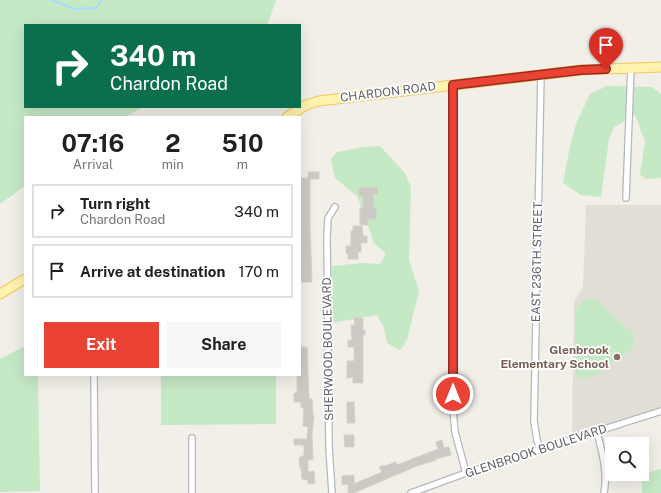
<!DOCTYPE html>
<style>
:root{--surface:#fff;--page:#f6f6f6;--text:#202124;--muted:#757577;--line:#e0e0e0;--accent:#ea4335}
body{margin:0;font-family:"Public Sans",sans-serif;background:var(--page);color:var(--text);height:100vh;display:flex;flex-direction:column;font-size:15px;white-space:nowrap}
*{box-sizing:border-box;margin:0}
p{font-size:13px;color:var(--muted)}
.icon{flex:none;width:22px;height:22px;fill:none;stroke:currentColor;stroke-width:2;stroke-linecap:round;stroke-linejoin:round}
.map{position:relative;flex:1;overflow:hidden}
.sheet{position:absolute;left:24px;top:116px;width:277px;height:260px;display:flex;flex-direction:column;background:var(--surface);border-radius:0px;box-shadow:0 4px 16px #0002}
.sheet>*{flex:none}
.banner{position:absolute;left:24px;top:24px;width:277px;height:84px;border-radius:0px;box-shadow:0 4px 16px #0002;background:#0b6e4f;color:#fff;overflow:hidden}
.tools{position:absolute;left:605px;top:437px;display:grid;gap:8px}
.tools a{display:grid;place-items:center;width:44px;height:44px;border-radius:0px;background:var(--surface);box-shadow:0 4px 16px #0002;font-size:20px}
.pin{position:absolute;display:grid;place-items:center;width:34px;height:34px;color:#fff;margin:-41px -17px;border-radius:50% 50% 50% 0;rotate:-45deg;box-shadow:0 0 4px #0007}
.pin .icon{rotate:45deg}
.me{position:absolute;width:44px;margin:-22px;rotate:0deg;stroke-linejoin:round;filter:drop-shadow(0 0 3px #0008)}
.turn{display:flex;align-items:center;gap:14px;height:84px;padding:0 20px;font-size:18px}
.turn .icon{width:52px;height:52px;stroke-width:2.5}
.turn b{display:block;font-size:28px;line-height:34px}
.eta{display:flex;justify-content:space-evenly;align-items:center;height:68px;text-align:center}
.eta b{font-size:24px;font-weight:700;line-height:28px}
.button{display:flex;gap:8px;margin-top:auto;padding:8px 20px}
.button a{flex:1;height:46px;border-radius:0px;background:var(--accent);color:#fff;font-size:16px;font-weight:700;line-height:46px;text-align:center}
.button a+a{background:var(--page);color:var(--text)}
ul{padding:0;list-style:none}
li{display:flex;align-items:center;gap:12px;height:54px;margin:0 8px 6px;padding:0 12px;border:2px solid var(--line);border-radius:0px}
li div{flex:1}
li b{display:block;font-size:15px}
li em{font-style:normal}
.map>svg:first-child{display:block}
.education{fill:#e1ded6}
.green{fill:#c5e8c5}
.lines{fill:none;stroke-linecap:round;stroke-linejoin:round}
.stream{stroke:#aadaff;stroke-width:2}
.building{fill:#cccac5;stroke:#d6d1c6}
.street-casing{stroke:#b5b8bc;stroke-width:8}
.primary-casing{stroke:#f2c960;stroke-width:11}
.street{stroke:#fff;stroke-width:5.5}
.primary{stroke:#fff2af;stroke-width:9}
.route-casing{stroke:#982c22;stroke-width:10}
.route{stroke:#ea4335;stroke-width:7}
.education-dot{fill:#8d6e63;stroke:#fff;stroke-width:1.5}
.labels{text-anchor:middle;stroke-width:3.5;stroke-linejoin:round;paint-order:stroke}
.street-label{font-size:12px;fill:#5f6368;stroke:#fff}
.education-label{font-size:12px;font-weight:bold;fill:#785e54;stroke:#fff;text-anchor:end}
</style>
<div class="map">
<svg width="661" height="493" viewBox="0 0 661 493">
<rect width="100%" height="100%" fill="#f1efe8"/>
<path class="education" d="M586,205H661V411L572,439L574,302L583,286Z"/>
<path class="green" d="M0,0H276L267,25H25V107H143L125,117H25V186L0,204Z
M607,86L652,87L661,94V178L646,179L640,175L645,141L635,115L614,127L609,139L601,197L581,195L563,183L570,146L576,124L590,94Z
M380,146L404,172L411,187L409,260L419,291L407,340L400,350L387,343L384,328L377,315L331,323L332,266L362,263L380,264L386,254L373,242L370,231L357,196L335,178L331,159L337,152L363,147Z
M584,299L596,300L634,334L635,345L623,356L614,361L593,376L587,379H579L576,374L575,311Z
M25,346V375H38L40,491L0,492V359Z
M161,375H276V424L161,425Z
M661,469V493H642V474Z"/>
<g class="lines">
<path class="stream" d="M51,0L75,9L96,8L102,0"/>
</g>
<path class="building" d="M308,172H319V179H310V226L312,282H301V178H308Z
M377,187L378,194H373L374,208H376V219H368V225H360V208H363V196H359V188Z
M353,226H362L363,236H367V243H361V252H358V259H348V255L346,253V246H351V231H353Z
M354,318H363V330H365V335H363V383H353V377L347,378V361H354V347H348V340H352L351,325H355Z
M300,347H307L309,399H312L313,415H314L312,435L313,460H308V472L314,471L315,483L308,484V480L302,479L301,468H300L299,458H301V456H304V445H294V439H307L308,427L303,426L304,408H301V402H294V393H297V376H300Z
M347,402H354L355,423H347Z
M344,435H354V447H345Z
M442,440L444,448L449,447L451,455L435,459L436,460L417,466L354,493H348V484L342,485V476L354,475V484L382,472L379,467L384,465L385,466L396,462L397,465L438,449L436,442Z"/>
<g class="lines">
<defs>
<path id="street" d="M453,85V410L455,432L466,473
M626,198L631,67
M94,375L95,493
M597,432C602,452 608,472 604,493
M192,438V493
M540,450L537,440L534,421L541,74
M332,493L329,447L327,237L328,218L335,207
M411,493L466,473L661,411"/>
<path id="primary" d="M287,117L306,105L319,101L581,70L661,67
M0,294L25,279"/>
</defs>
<use href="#street" class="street-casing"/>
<use href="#primary" class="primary-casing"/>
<use href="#street" class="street"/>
<use href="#primary" class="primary"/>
</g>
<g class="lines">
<defs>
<path id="route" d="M453,394V85L581,70L606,69"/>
</defs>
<use href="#route" class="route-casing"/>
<use href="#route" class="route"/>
</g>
<circle class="education-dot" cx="617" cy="357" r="4"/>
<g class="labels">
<g class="street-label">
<text transform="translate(388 92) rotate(-7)" y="4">CHARDON ROAD</text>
<text transform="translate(537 262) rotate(-89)" y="4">EAST 236TH STREET</text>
<text transform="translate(328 349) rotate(-91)" y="4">SHERWOOD BOULEVARD</text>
<text transform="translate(536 451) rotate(-18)" y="4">GLENBROOK BOULEVARD</text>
</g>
<g class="education-label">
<text x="609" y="354">Glenbrook<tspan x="609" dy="14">Elementary School</tspan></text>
</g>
</g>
</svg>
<div class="tools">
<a><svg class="icon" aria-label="search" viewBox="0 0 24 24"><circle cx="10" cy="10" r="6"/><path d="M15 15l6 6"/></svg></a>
</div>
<div class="pin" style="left:606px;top:69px;background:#d93025"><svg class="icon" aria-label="arrive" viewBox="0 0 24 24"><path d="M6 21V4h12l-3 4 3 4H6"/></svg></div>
<svg class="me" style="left:453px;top:394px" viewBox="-20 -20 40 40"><circle r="17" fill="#ea4335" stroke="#fff" stroke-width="3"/><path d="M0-11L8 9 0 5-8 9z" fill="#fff"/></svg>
<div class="banner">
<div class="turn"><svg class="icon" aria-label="right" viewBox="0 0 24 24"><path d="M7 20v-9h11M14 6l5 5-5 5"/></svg><div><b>340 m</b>Chardon Road</div></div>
</div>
<section class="sheet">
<div class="eta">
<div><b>07:16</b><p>Arrival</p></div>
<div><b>2</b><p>min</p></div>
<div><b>510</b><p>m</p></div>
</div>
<ul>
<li><svg class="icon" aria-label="right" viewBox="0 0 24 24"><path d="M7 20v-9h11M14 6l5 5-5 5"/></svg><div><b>Turn right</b><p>Chardon Road</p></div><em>340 m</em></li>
<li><svg class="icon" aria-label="arrive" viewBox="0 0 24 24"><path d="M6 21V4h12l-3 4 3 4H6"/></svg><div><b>Arrive at destination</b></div><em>170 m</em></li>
</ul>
<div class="button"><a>Exit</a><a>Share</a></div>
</section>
</div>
